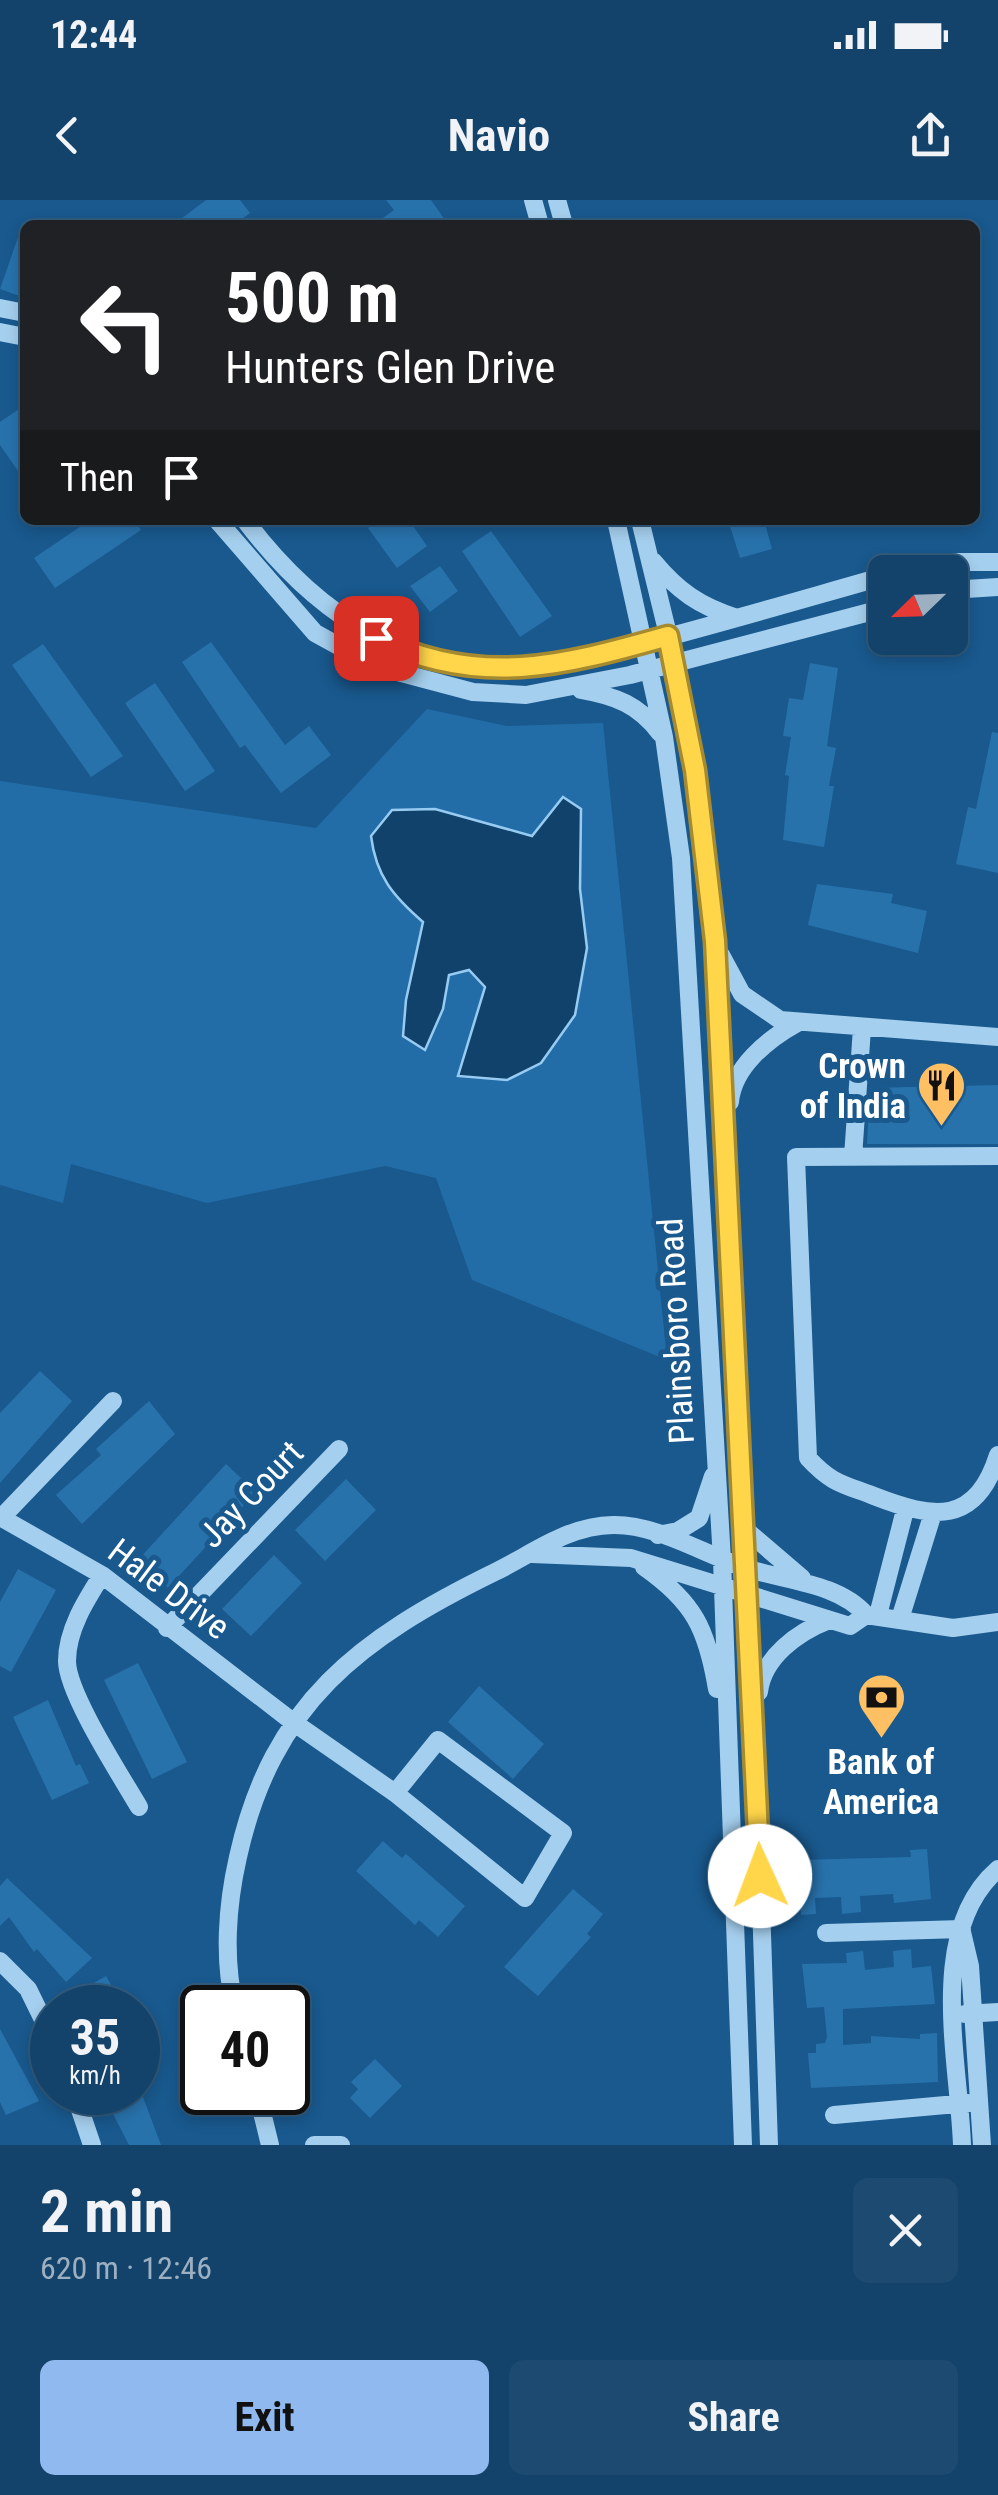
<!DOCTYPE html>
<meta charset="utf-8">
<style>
:root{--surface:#13436a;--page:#1c4a70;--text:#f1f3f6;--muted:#9db0c1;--line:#325c7e;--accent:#90b9f0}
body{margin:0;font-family:"Roboto Condensed",sans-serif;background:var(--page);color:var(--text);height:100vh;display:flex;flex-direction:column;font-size:38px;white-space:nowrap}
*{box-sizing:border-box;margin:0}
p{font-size:32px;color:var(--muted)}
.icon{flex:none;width:55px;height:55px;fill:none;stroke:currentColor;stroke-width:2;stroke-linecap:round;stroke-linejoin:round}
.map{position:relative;height:1945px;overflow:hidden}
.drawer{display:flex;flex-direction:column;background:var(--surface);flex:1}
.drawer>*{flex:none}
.hud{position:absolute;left:20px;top:20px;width:960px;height:305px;border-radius:15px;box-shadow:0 5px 15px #0003,0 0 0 2px var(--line);background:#202124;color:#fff;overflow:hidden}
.needle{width:65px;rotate:247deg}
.controls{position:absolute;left:868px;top:355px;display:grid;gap:20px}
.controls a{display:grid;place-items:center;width:100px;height:100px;border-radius:15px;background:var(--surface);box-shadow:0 5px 15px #0003,0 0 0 2px var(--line);font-size:50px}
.speed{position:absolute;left:30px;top:1785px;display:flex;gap:20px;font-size:50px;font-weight:700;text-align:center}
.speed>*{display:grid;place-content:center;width:130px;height:130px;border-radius:50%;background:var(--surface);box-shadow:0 5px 15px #0003,0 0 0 2px var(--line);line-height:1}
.speed small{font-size:25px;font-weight:400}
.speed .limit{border:5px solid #111;border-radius:15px;background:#fff;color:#111}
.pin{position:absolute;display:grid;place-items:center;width:85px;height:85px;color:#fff;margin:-42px;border-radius:20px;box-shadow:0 5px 15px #0006}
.me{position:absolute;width:110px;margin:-55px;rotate:358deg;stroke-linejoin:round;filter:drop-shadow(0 0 8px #0008)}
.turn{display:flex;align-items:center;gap:35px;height:210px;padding:0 40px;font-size:45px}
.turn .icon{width:130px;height:130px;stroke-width:2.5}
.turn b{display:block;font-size:70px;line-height:85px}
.then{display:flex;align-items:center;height:95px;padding:0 40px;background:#0003;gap:20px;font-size:38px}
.round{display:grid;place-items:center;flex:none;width:105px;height:105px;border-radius:15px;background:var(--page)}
.head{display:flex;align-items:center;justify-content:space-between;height:170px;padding:0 40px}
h1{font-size:60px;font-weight:700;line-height:75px}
.button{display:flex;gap:20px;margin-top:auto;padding:20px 40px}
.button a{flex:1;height:115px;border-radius:15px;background:var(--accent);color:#111;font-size:40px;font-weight:700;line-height:115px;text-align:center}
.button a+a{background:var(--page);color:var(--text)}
.status{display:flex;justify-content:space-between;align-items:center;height:70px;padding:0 50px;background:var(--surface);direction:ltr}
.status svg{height:28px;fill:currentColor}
header{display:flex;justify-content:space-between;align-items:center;height:130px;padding:0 40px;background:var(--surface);font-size:45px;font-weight:700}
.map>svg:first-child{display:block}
.green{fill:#226da7}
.water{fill:#10426b;stroke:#98cbf1;stroke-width:2.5}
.building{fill:#2872ac}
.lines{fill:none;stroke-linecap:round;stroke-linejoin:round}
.minor{stroke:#a5cfee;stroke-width:18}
.route-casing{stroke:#a68a30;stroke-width:25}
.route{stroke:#ffd54a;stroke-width:18}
.labels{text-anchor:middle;stroke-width:10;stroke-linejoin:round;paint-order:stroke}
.poi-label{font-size:35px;font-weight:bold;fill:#fff;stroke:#19598e;text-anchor:end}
.street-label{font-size:35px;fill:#fff;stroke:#19598e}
</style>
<div class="status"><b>12:44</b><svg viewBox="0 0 49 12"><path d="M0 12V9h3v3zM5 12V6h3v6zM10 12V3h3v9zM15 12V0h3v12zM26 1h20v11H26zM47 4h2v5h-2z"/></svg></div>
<header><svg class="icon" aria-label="back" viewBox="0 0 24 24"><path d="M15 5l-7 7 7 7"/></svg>Navio<svg class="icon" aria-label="share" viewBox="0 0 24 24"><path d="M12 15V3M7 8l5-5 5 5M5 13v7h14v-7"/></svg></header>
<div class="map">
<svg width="998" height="1945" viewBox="0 0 998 1945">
<rect width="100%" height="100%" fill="#19598e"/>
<path class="green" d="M427,509L507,526L603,523L667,1160L472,1080L436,978L385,966L207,1003L71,964L63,1003L0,985V581L316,628Z"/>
<path class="water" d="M563,597L581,609L580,689L587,748L575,815L541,863L507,880L458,876L485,787L469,770L449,775L443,809L425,850L403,836L406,800L423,722C393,696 376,676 371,636L392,610L435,609L532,636Z"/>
<path class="building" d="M206,0H240L250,13L234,25H173Z
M386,0H431L445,20L437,25H373L394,10Z
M23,23H25V98L0,89Z
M19,209L25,217V281L0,245V222Z
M90,320H134L141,330L55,388L34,358Z
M379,320H409L427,346L397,368L368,328Z
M728,320H764L772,349L740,358Z
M491,331L552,416L520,437L462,351Z
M440,366L458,391L430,412L410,386Z
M211,442L285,545L309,526L331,555L281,593L245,545L240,548L182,462Z
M43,444L123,556L91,577L12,465Z
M810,463L838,468L827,546L836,548L829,586H834L824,647L783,640L789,576L785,575L791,537L783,536L789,498L803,500Z
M155,483L215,571L185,591L125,503Z
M992,532L998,533V673L956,664L968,607L976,609Z
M817,684L893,694L891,703L927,711L918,753L808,725Z
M998,885V944H867L870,888Z
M40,1171L72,1201L0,1283V1213Z
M149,1201L175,1234L82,1324L56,1295L101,1255L96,1249Z
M226,1264L256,1292L168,1388L138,1360Z
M346,1279L376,1310L325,1361L295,1330Z
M274,1355L302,1383L251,1436L222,1409Z
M18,1369L56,1390L11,1472L0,1466V1402Z
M138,1463L187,1562L152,1579L104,1480Z
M479,1486L544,1544L513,1579L448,1522Z
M48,1500L76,1566L80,1564L89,1583L52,1600L13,1517Z
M383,1641L402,1658L406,1654L465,1706L438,1737L419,1720L415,1725L356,1671Z
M927,1649L931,1699L894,1703L893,1694L860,1696L861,1712L842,1714L841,1697L815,1698L816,1714L801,1715L798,1660L911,1657L910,1650Z
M7,1678L92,1758L66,1782L37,1749L34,1752L9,1717L0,1726V1686Z
M573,1689L603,1714L587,1734L591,1737L538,1796L504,1767Z
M911,1749L912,1768L931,1766L935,1804L843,1809V1845L871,1843V1836L920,1839V1834L937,1833L938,1882L811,1888L808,1853H816V1844L825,1843L827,1837L824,1807L807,1808L802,1764L847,1763L846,1753L863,1751L865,1770L894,1767L893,1751Z
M106,1776L114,1790L103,1796L110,1808H78L71,1796Z
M0,1829L39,1901L6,1915L0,1902Z
M375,1859L402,1886L370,1918L350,1898L358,1889L351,1882Z
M109,1892H141L161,1945H129L109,1906L113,1904Z"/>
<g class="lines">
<path class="minor" d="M533,0L540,25
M557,0L564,25
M0,108L25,113
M0,132L25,137
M217,320L315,433L375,466L473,492L526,495L630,475L885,408
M245,320C315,414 415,482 537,468C582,463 627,447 671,436C742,417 814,396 885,376
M616,320L664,537L681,658L722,1360L743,1945
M640,320L675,463L695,571L715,741L755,1522L769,1945
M653,361C678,391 699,406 737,418
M901,372L950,362H998
M950,390L998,387
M581,490C616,496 639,505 660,533
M721,755L742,794L780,820L998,837
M730,902C733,867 768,839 797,823
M998,956L796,957L808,1258C832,1284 843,1284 874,1296C933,1319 976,1326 998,1255
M853,957L862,828
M0,1317L102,1375L293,1522L395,1593
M2,1317L113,1201
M747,1331L802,1378
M658,1335L678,1331L699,1318L713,1276
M532,1354L631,1358L850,1426L866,1415L953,1428L998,1422
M644,1367C694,1402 707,1429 717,1489
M102,1375C86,1400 67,1430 67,1461C67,1493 121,1576 139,1607
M878,1415L905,1310
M900,1419L933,1313
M167,1428L339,1249
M759,1492C763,1457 798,1432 829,1420
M438,1540L563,1633L525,1698L395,1593Z
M962,1732L970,1766L982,1945
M826,1733L962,1729
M0,1761L28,1789L52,1838
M235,1808C223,1760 227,1705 238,1657C272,1503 360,1438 495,1372C534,1353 567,1326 613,1325C658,1324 706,1356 749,1369C788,1381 840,1384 866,1415
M965,1814L998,1812
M74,1892L92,1945
M257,1892L270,1945
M834,1915L968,1903
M314,1945H341
M962,1945C959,1860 926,1731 998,1669"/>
</g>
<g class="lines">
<defs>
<path id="route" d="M376,438C479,488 562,466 668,436L695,570L715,741L760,1676"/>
</defs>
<use href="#route" class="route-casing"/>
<use href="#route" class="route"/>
</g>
<defs>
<symbol id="restaurant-pin" viewBox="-11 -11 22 30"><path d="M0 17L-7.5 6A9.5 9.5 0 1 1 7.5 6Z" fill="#ffc063" stroke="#19598e"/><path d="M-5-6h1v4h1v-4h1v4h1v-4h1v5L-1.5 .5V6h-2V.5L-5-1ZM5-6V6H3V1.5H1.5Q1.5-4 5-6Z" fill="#111"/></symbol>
<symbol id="bank-pin" viewBox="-11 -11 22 30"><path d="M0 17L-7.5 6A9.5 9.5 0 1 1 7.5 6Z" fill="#ffc063" stroke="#19598e"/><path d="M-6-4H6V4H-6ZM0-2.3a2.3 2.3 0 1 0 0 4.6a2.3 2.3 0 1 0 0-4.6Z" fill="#111"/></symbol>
</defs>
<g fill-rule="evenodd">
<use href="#restaurant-pin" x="914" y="858" width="55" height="75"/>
<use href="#bank-pin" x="854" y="1470" width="55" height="75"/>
</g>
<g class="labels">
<g class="poi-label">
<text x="906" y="878">Crown<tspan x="906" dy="40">of India</tspan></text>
<text x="881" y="1574" text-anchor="middle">Bank of<tspan x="881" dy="40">America</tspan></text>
</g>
<g class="street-label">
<text transform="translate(676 1131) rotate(-93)" y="12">Plainsboro Road</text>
<text transform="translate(251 1294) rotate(-46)" y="12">Jay Court</text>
<text transform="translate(169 1389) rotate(37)" y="12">Hale Drive</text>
</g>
</g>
</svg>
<div class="controls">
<a><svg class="needle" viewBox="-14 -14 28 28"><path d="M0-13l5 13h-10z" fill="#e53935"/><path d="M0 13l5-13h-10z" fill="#9db0c1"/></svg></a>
</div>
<div class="speed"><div>35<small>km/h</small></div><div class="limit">40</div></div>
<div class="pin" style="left:376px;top:438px;background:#d93025"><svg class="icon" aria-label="arrive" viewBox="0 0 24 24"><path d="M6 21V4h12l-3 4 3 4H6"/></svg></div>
<svg class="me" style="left:760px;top:1676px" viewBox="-20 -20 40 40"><circle r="19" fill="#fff"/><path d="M0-13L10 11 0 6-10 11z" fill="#ffd54a"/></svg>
<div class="hud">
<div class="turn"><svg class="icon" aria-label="left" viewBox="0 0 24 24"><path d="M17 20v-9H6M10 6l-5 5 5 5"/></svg><div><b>500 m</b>Hunters Glen Drive</div></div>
<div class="then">Then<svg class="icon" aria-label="arrive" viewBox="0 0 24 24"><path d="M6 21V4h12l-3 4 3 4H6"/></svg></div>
</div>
</div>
<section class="drawer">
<div class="head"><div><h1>2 min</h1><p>620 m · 12:46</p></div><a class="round"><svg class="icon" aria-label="close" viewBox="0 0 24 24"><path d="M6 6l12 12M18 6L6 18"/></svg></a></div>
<div class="button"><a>Exit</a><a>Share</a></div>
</section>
